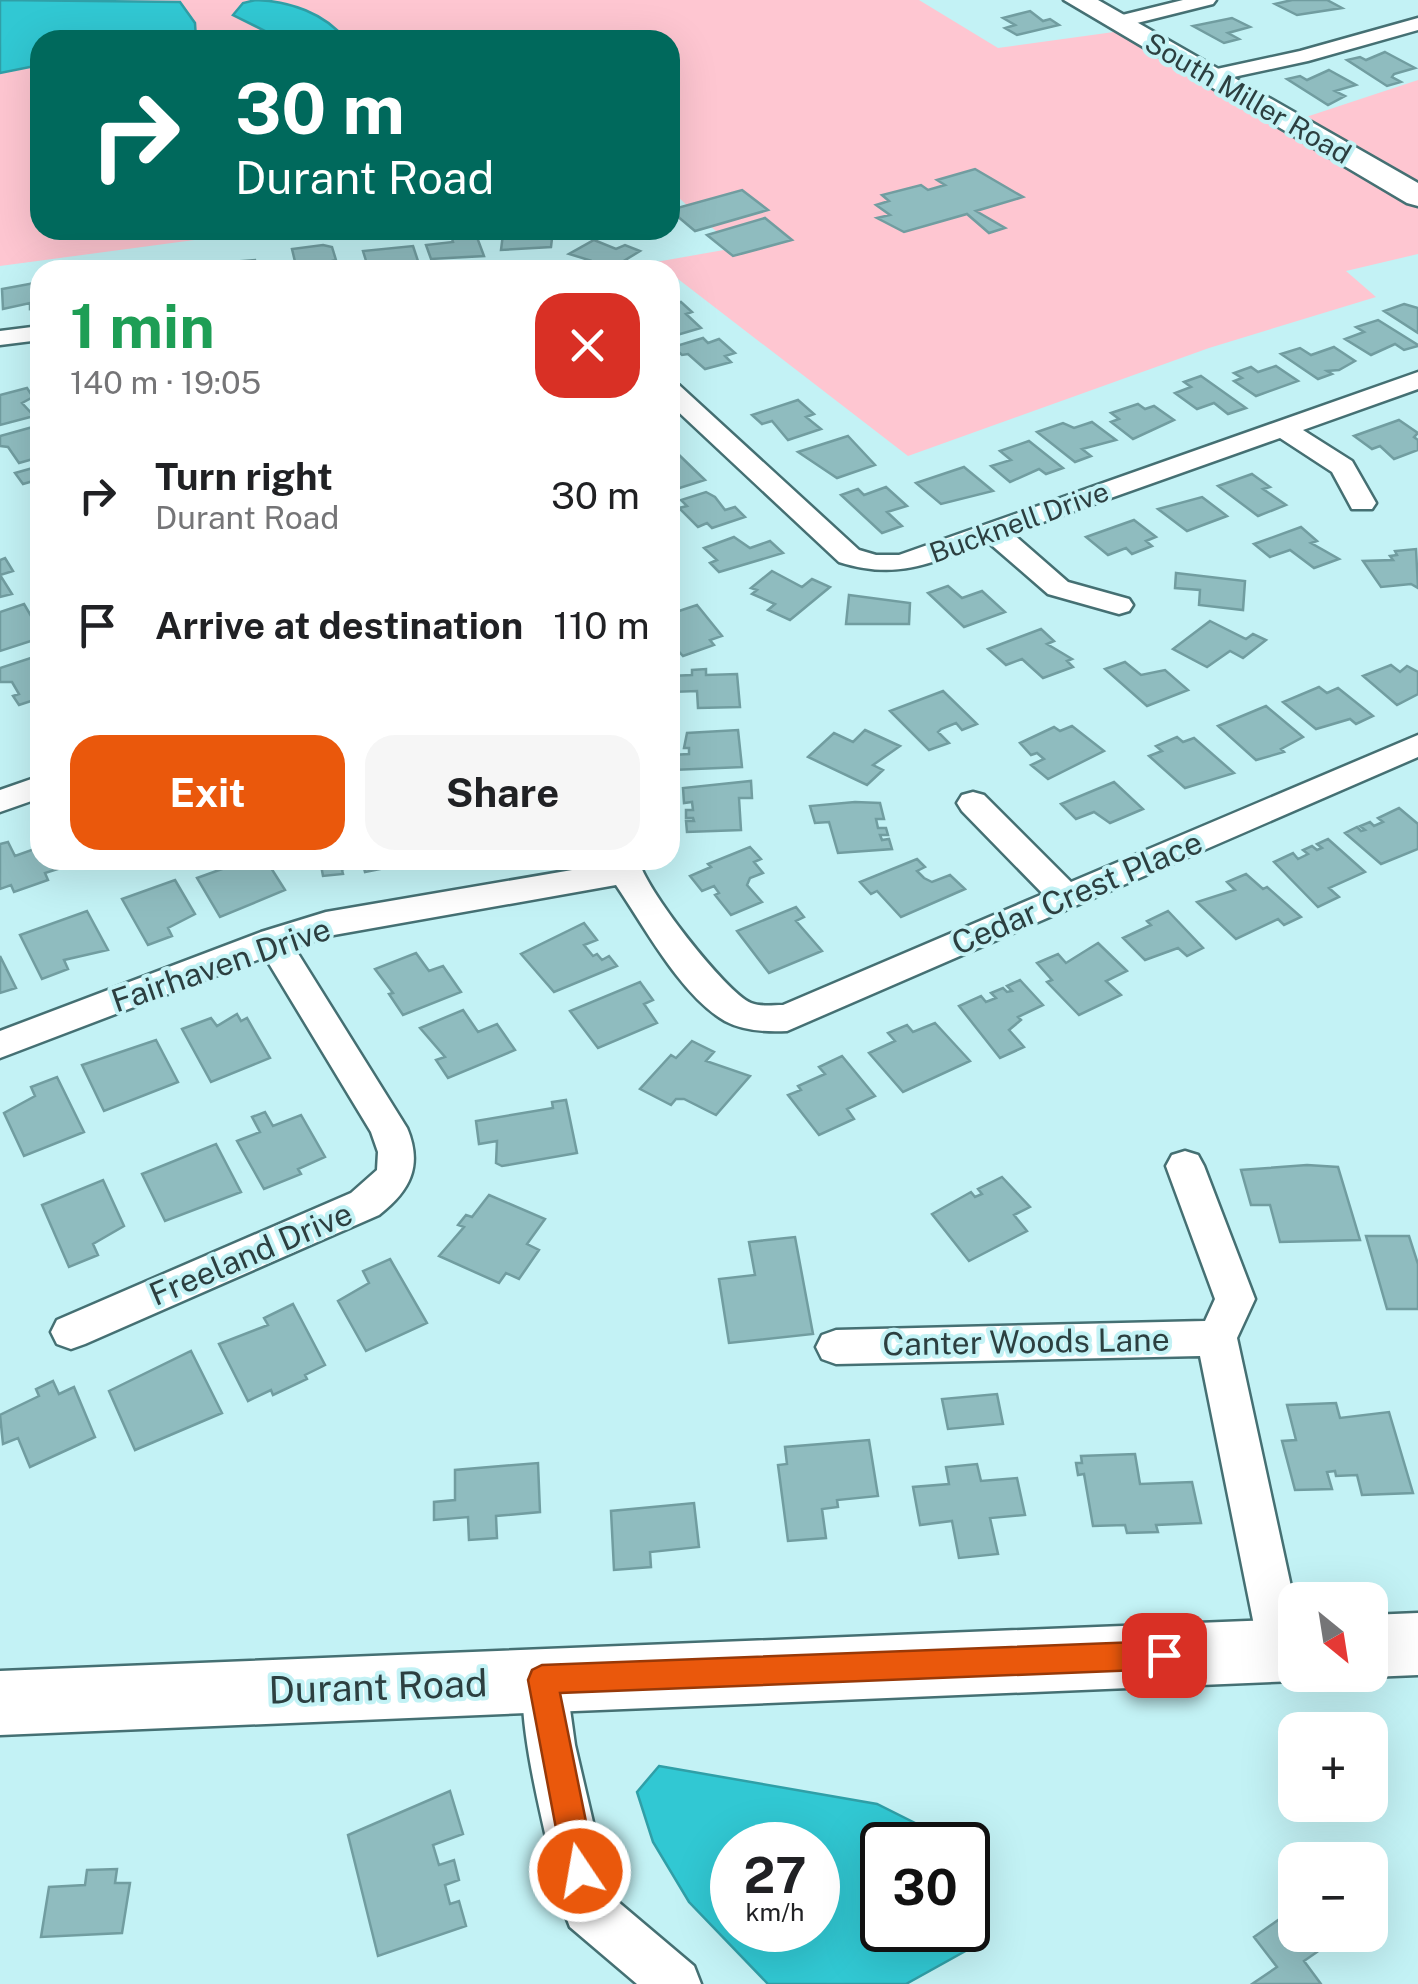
<!DOCTYPE html>
<meta charset="utf-8">
<style>
:root{--surface:#fff;--page:#f6f6f6;--text:#202124;--muted:#757577;--accent:#ea580c}
body{margin:0;font-family:"Public Sans",sans-serif;background:var(--page);color:var(--text);height:100vh;display:flex;flex-direction:column;font-size:38px;white-space:nowrap}
*{box-sizing:border-box;margin:0}
p{font-size:32px;color:var(--muted)}
.icon{flex:none;width:55px;height:55px;fill:none;stroke:currentColor;stroke-width:2;stroke-linecap:round;stroke-linejoin:round}
.map{position:relative;flex:1;overflow:hidden}
.panel{position:absolute;left:30px;top:260px;width:650px;height:610px;display:flex;flex-direction:column;background:var(--surface);border-radius:30px;box-shadow:0 10px 40px #0002}
.panel>*{flex:none}
.top-card{position:absolute;left:30px;top:30px;width:650px;height:210px;border-radius:30px;box-shadow:0 10px 40px #0002;background:#00695c;color:#fff;overflow:hidden}
.needle{width:65px;rotate:150deg}
.buttons{position:absolute;left:1278px;top:1582px;display:grid;gap:20px}
.buttons a{display:grid;place-items:center;width:110px;height:110px;border-radius:20px;background:var(--surface);box-shadow:0 10px 40px #0002;font-size:50px}
.speed{position:absolute;left:710px;top:1822px;display:flex;gap:20px;font-size:50px;font-weight:700;text-align:center}
.speed>*{display:grid;place-content:center;width:130px;height:130px;border-radius:50%;background:var(--surface);box-shadow:0 10px 40px #0002;line-height:1}
.speed small{font-size:25px;font-weight:400}
.speed .limit{border:5px solid #111;border-radius:15px;background:#fff;color:#111}
.pin{position:absolute;display:grid;place-items:center;width:85px;height:85px;color:#fff;margin:-42px;border-radius:20px;box-shadow:0 5px 15px #0006}
.me{position:absolute;width:110px;margin:-55px;rotate:348deg;stroke-linejoin:round;filter:drop-shadow(0 0 8px #0008)}
.turn{display:flex;align-items:center;gap:35px;height:210px;padding:0 40px;font-size:45px}
.turn .icon{width:130px;height:130px;stroke-width:2.5}
.turn b{display:block;font-size:70px;line-height:85px}
.round{display:grid;place-items:center;flex:none;width:105px;height:105px;border-radius:30px;background:var(--page)}
.overview{display:flex;align-items:center;justify-content:space-between;height:170px;padding:0 40px}
h1{font-size:60px;font-weight:700;line-height:75px;color:#1e9e55}
.primary-button{display:flex;gap:20px;margin-top:auto;padding:20px 40px}
.primary-button a{flex:1;height:115px;border-radius:30px;background:var(--accent);color:#fff;font-size:40px;font-weight:700;line-height:115px;text-align:center}
.primary-button a+a{background:var(--page);color:var(--text)}
ul{padding:0;list-style:none}
li{display:flex;align-items:center;gap:30px;height:130px;padding:0 40px}
li div{flex:1}
li b{display:block;font-size:38px}
li em{font-style:normal}
.map>svg:first-child{display:block}
.green{fill:#fec6d1}
.water{fill:#31c8d3;stroke:#309fa7;stroke-width:2.5;fill-rule:evenodd}
.building{fill:#8fbcbf;stroke:#719da0;stroke-width:2.5}
.lines{fill:none;stroke-linecap:round;stroke-linejoin:round}
.street-casing{stroke:#457073;stroke-width:5}
.secondary-casing{stroke:#457073;stroke-width:5}
.street{fill:#fff;fill-rule:evenodd}
.secondary{fill:#fff;fill-rule:evenodd}
.route{fill:#ea580c;stroke:#983908;stroke-width:2.5}
.labels{text-anchor:middle;stroke-width:8;stroke-linejoin:round;paint-order:stroke}
.far-street-label{font-size:28px;fill:#2c3f40;stroke:#c3f2f5}
.street-label{font-size:32px;fill:#2c3f40;stroke:#c3f2f5}
.near-street-label{font-size:38px;fill:#2c3f40;stroke:#c3f2f5}
</style>
<div class="map">
<svg width="1418" height="1984" viewBox="0 0 1418 1984">
<rect width="100%" height="100%" fill="#c3f2f5"/>
<path class="green" d="M0,0H919L998,48L1121,31L1418,203V254L1346,271L1376,297L1209,348L908,456L656,262L735,248L670,190V40H40V230H269L0,266Z
M1418,80V190L1303,118Z"/>
<path class="water" d="M0,0L180,2L195,23L196,40H40V65L0,73Z
M256,0C289,1 325,13 346,40H283L233,15L243,3Z
M659,1766L877,1804L957,1844L882,1845V1930H968V1864L983,1893L978,1944L906,1984H768L689,1902L653,1842L637,1792ZM732,1845H818V1930H732Z"/>
<path class="building" d="M1292,0H1327L1342,8L1297,15L1275,4Z
M1030,11L1043,21L1050,19L1059,25L1017,35L1005,28L1015,25L1003,18Z
M1232,18L1250,27L1228,33L1239,39L1224,43L1193,26Z
M1385,52L1415,68L1394,74L1392,77L1401,82L1387,86L1347,60L1360,57L1366,60Z
M1329,70L1356,85L1335,91L1345,96L1328,105L1287,79L1300,76L1307,80Z
M975,169L1023,197L976,211L1005,228L989,233L967,214L904,232L877,218L890,215L876,205L889,201L882,195L921,185L928,190L945,185L937,180Z
M742,190L768,210L695,231L670,210Z
M765,218L792,240L733,256L707,235Z
M521,230H553L551,247L501,250L503,234H520Z
M475,232L484,256L431,259L426,245L453,242L451,235Z
M594,240L616,249L625,245L640,251L609,270H596L582,264L589,260L569,254Z
M323,245L332,247L336,260L317,265L318,270H297L292,249Z
M413,246L418,261L367,264L363,251Z
M255,260L256,265L272,263L274,270H219L218,263Z
M40,282V308L30,309V303L3,309L2,289Z
M681,302L692,312L686,314L701,328L670,337V305Z
M1404,304L1418,308V333L1384,311Z
M1378,320L1418,345V346L1404,350L1395,344L1371,355L1345,339L1364,332L1356,327Z
M703,338L708,343L719,339L735,353L725,356L731,362L705,369L688,354L682,355L673,347Z
M1334,347L1355,361L1339,370L1327,371L1332,374L1318,379L1281,354L1300,348L1311,355Z
M1276,366L1298,381L1256,396L1234,381L1242,378L1234,373L1251,367L1258,372Z
M1201,376L1246,408L1228,414L1214,403L1197,409L1175,393L1191,387L1184,382Z
M27,388L33,397L22,403L34,416L0,425V395Z
M798,400L814,414L806,417L821,429L788,440L772,421L762,424L752,415Z
M1138,404L1145,409L1154,406L1174,420L1133,439L1111,422L1119,419L1111,413Z
M1399,420L1418,433L1414,437L1418,440V450L1394,459L1380,446L1372,449L1354,436Z
M1092,422L1116,440L1082,449L1091,456L1075,462L1037,432L1063,423L1074,428Z
M40,425V457L19,463L8,447L0,446V436Z
M848,436L875,465L837,478L798,452Z
M1029,441L1063,468L1046,474L1039,469L1010,482L991,466L1011,460L1000,451Z
M676,452L705,480L670,491V454Z
M40,466V479L23,484L15,473Z
M964,467L993,491L941,504L916,483Z
M1252,474L1270,487L1263,489L1286,505L1258,516L1218,486Z
M886,487L907,506L887,512L902,526L882,533L841,495L858,489L864,495Z
M706,492L715,497L725,510L735,507L745,517L712,528L707,523L698,527L679,508L687,506L681,500Z
M1202,497L1227,516L1187,531L1158,509Z
M1134,520L1156,537L1146,541L1152,546L1132,554L1126,548L1108,555L1086,537Z
M1301,527L1317,541L1311,543L1339,559L1314,568L1290,550L1270,557L1254,544Z
M734,537L750,548L770,541L783,553L719,572L710,563L717,560L704,548Z
M1416,549L1418,588L1411,584L1381,587L1363,561L1393,560L1390,556L1397,555L1395,551Z
M5,558L13,571L0,575L12,594L0,597V560Z
M772,571L802,587L812,579L830,587L790,620L768,610L775,604L752,594L757,590L751,588Z
M1176,573L1245,581L1243,610L1199,605L1200,590L1175,588Z
M948,586L962,598L982,591L1005,612L964,627L928,593Z
M849,595L910,603L909,624H846Z
M24,604L34,621L40,619V638L0,651V612Z
M697,605L722,636L710,640L714,645L683,656L671,643L675,642L670,637V614Z
M1210,621L1246,639L1253,634L1266,640L1243,658L1230,651L1207,667L1173,649Z
M1041,629L1054,641L1047,644L1072,659L1067,661L1073,667L1043,678L1022,659L1006,665L988,649Z
M40,655V698L19,705L13,696L19,694L12,682H0V668Z
M1125,662L1141,675L1165,670L1188,690L1147,706L1105,669Z
M1391,665L1400,672L1407,666L1418,672V694L1397,705L1363,676Z
M706,669V675L737,674L740,707L698,708L697,691L671,692L670,676L692,675V670Z
M1319,687L1327,693L1338,688L1373,716L1356,724L1350,719L1316,729L1283,702Z
M943,691L977,724L962,730L956,723L941,729L938,732L949,743L929,750L890,711Z
M1266,706L1303,737L1281,749L1284,752L1256,760L1218,726Z
M1072,726L1104,751L1048,779L1031,765L1044,759L1037,753L1031,755L1020,743L1054,727L1060,731Z
M738,730L742,767L672,770L671,755L689,754V748H684L687,733Z
M865,730L900,746L873,765L883,770L867,785L808,757L834,733L853,742Z
M1177,737L1183,742L1194,738L1234,773L1185,788L1149,756L1162,751L1156,746Z
M751,781L752,798H739L741,830L687,832L686,821H694L693,818H686V810H693L692,802L684,803L683,788Z
M1114,782L1143,809L1110,823L1094,812L1076,819L1061,804Z
M855,802L880,803L884,819H876L878,828H886L888,835H880L882,840L889,839L892,849L838,853L829,822L815,823L810,806Z
M1399,808L1418,824V849L1381,864L1345,833L1357,827L1361,831L1365,830L1360,826L1370,822L1374,826L1383,822L1378,818Z
M1328,839L1365,872L1329,888L1339,897L1318,907L1274,862L1293,853L1298,859L1308,854L1303,850L1312,846L1317,850L1322,848L1317,844Z
M8,842L15,856L40,847V860H57L61,868L45,873L48,880L14,892L11,885L0,889V844Z
M750,847L761,859L754,862L763,873L750,878L747,885L762,902L731,915L715,895L719,893L714,886L702,891L690,876L711,867L708,864Z
M917,859L925,867L917,871L924,878L932,882L950,875L965,889L901,917L877,891L871,894L860,882Z
M247,860H266L285,890L220,917L197,878Z
M320,860H389L390,867L365,872L363,864L348,867L342,870L343,874L323,876Z
M1246,874L1263,889L1267,887L1301,917L1284,925L1278,919L1236,939L1197,902L1235,890L1227,882Z
M175,880L195,914L168,928L172,936L148,945L122,899Z
M796,907L804,917L796,921L822,951L769,973L737,931Z
M87,911L108,950L64,960L68,969L42,979L20,935Z
M1168,911L1203,948L1187,956L1178,948L1145,960L1123,938L1151,925L1147,921Z
M584,923L597,940L584,945L593,956L597,954L602,960L609,956L617,966L554,992L521,954Z
M1098,943L1127,971L1106,981L1121,995L1079,1015L1047,982L1052,980L1037,963L1058,954L1066,963Z
M416,953L429,971L443,966L461,992L403,1015L389,994L393,993L375,969Z
M0,956L16,988L0,993Z
M1020,980L1043,1005L1018,1017L1021,1020L1009,1030L1024,1047L1000,1058L959,1006L981,996L986,1002L996,998L991,993L1003,988L1007,992L1012,991L1007,986Z
M640,982L653,1000L644,1004L657,1023L598,1048L570,1011Z
M463,1010L478,1032L497,1024L515,1050L448,1078L436,1060L445,1057L420,1028Z
M237,1014L241,1021L247,1018L270,1058L211,1082L182,1029L211,1018L217,1026Z
M935,1023L970,1061L903,1092L869,1053L895,1041L888,1033L907,1025L913,1032Z
M156,1040L178,1082L104,1111L82,1065Z
M692,1041L714,1052L706,1061L750,1076L716,1115L684,1099H676L671,1105L640,1089L671,1055L676,1058Z
M842,1056L875,1096L847,1109L854,1119L819,1135L788,1095L801,1090L798,1086L825,1074L819,1067Z
M57,1077L84,1132L24,1156L4,1113L35,1096L31,1087Z
M566,1100L577,1153L502,1166L496,1163L497,1141L479,1144L476,1121L553,1108L552,1102Z
M265,1112L273,1126L301,1115L325,1157L298,1169L301,1174L264,1189L237,1141L260,1132L252,1117Z
M216,1144L241,1192L165,1221L142,1174Z
M1307,1165L1338,1167L1360,1240L1280,1242L1270,1205H1251L1241,1170Z
M1002,1177L1030,1207L1014,1215L1027,1231L969,1261L932,1214L971,1192L975,1197L982,1194L978,1189Z
M103,1180L124,1226L93,1244L98,1255L69,1267L42,1205Z
M489,1195L545,1219L527,1244L539,1250L519,1279L506,1273L499,1283L439,1256L464,1227L458,1225L466,1215L472,1217Z
M1366,1236H1409L1418,1264V1309H1387Z
M795,1237L813,1334L729,1343L719,1279L755,1275L749,1242Z
M390,1259L427,1323L366,1351L338,1301L369,1283L363,1271Z
M293,1304L325,1365L305,1375L307,1379L273,1395L271,1390L248,1401L219,1344L268,1325L264,1318Z
M191,1351L222,1413L135,1450L109,1391Z
M53,1381L59,1394L74,1387L95,1437L30,1467L18,1438L3,1444L0,1415L39,1396L36,1389Z
M997,1394L1003,1424L948,1429L942,1399Z
M1336,1403L1340,1418L1389,1412L1413,1493L1362,1495L1357,1475L1336,1476L1335,1471L1327,1472L1332,1489L1295,1490L1282,1441L1296,1440L1287,1405Z
M869,1440L878,1496L837,1500L838,1507L822,1509L826,1538L788,1541L778,1465L787,1464L785,1447Z
M1135,1454L1140,1484L1192,1482L1201,1523L1156,1525L1158,1532L1127,1533L1125,1525L1093,1526L1084,1474L1078,1475L1076,1463H1082L1081,1456Z
M538,1463L540,1512L496,1516L497,1538L469,1540L468,1517L434,1520V1502L455,1500V1470Z
M977,1464L981,1481L1017,1478L1025,1515L990,1518L998,1554L959,1558L952,1521L920,1525L913,1487L949,1484L946,1467Z
M694,1503L699,1547L650,1552L651,1567L614,1570L611,1511Z
M450,1791L463,1834L433,1845L439,1865L454,1860L459,1880L445,1885L450,1904L459,1901L466,1926L378,1956L348,1835Z
M117,1869L115,1883H130L122,1933L41,1937L49,1887L85,1885L87,1870Z
M1288,1913L1295,1922V1935H1305L1317,1952L1304,1961L1321,1984H1252L1277,1967L1254,1937Z"/>
<g class="lines">
<defs>
<path id="street" d="M1183,0H1216L1213,4L1117,28L1107,22L1110,18Z
M1418,18V30L1308,61L1210,82L1200,76L1203,72L1300,51Z
M40,326V340L0,345V331Z
M1418,372V389L1303,430L1352,461L1376,503L1372,509H1352L1332,472L1280,438L1012,533L1068,582L1129,599L1133,605L1129,611L1119,614L1048,594L988,542C932,562 899,581 839,562L670,404V382L679,385L859,550L876,555H899Z
M1418,735V757L787,1031C766,1032 744,1031 725,1021C681,996 644,926 616,885L328,936L294,947L407,1128C423,1166 410,1191 379,1215L85,1344L71,1349L57,1344L51,1332L57,1320L351,1193L377,1170L378,1152L371,1132L265,957L0,1058V1031L261,932L326,912L607,864V860H639C642,885 726,993 751,1003C761,1007 773,1005 783,1005L1043,894L962,811L957,803L962,795L973,792L984,795L1071,882Z
M40,776V798L0,812V790Z
M1185,1151L1198,1155L1204,1166L1255,1299L1237,1338L1295,1605V1666L1282,1672L1266,1665L1259,1650L1200,1356L836,1364L822,1359L816,1347L822,1335L836,1330L1205,1321L1215,1299L1166,1166L1172,1155Z
M543,1658L559,1664L566,1680L575,1745L610,1895L694,1966L701,1984H637L570,1927L563,1909C552,1858 509,1706 527,1664Z"/>
<path id="secondary" d="M1064,0H1098L1418,183V206L1407,203Z
M1418,1613V1675L1370,1677L1365,1675H1370V1615Z
M1295,1619V1675H1310L1295,1681L0,1735V1671Z"/>
</defs>
<use href="#street" class="street-casing"/>
<use href="#secondary" class="secondary-casing"/>
<use href="#street" class="street"/>
<use href="#secondary" class="secondary"/>
</g>
<path class="route" d="M1164,1641L1174,1645L1178,1655L1174,1665L1164,1669L560,1693L596,1871L591,1883L580,1887L569,1883L564,1871L528,1680L532,1670L542,1665Z"/>
<g class="labels">
<g class="far-street-label">
<text transform="translate(1248 98) rotate(30)" y="10">South Miller Road</text>
<text transform="translate(1019 522) rotate(-20)" y="10">Bucknell Drive</text>
</g>
<g class="street-label">
<text transform="translate(1077 893) rotate(-23)" y="11">Cedar Crest Place</text>
<text transform="translate(221 965) rotate(-19)" y="11">Fairhaven Drive</text>
<text transform="translate(251 1254) rotate(-23)" y="11">Freeland Drive</text>
<text transform="translate(1026 1342) rotate(-1)" y="11">Canter Woods Lane</text>
</g>
<g class="near-street-label">
<text transform="translate(378 1687) rotate(-2)" y="13">Durant Road</text>
</g>
</g>
</svg>
<div class="buttons">
<a><svg class="needle" viewBox="-14 -14 28 28"><path d="M0-13l5 13h-10z" fill="#e53935"/><path d="M0 13l5-13h-10z" fill="#757577"/></svg></a>
<a>+</a>
<a>−</a>
</div>
<div class="speed"><div>27<small>km/h</small></div><div class="limit">30</div></div>
<div class="pin" style="left:1164px;top:1655px;background:#d93025"><svg class="icon" aria-label="arrive" viewBox="0 0 24 24"><path d="M6 21V4h12l-3 4 3 4H6"/></svg></div>
<svg class="me" style="left:580px;top:1871px" viewBox="-20 -20 40 40"><circle r="17" fill="#ea580c" stroke="#fff" stroke-width="3"/><path d="M0-11L8 9 0 5-8 9z" fill="#fff"/></svg>
<div class="top-card">
<div class="turn"><svg class="icon" aria-label="right" viewBox="0 0 24 24"><path d="M7 20v-9h11M14 6l5 5-5 5"/></svg><div><b>30 m</b>Durant Road</div></div>
</div>
<section class="panel">
<div class="overview"><div><h1>1 min</h1><p>140 m · 19:05</p></div><a class="round" style="background:#d93025;color:#fff"><svg class="icon" aria-label="close" viewBox="0 0 24 24"><path d="M6 6l12 12M18 6L6 18"/></svg></a></div>
<ul>
<li><svg class="icon" aria-label="right" viewBox="0 0 24 24"><path d="M7 20v-9h11M14 6l5 5-5 5"/></svg><div><b>Turn right</b><p>Durant Road</p></div><em>30 m</em></li>
<li><svg class="icon" aria-label="arrive" viewBox="0 0 24 24"><path d="M6 21V4h12l-3 4 3 4H6"/></svg><div><b>Arrive at destination</b></div><em>110 m</em></li>
</ul>
<div class="primary-button"><a>Exit</a><a>Share</a></div>
</section>
</div>
